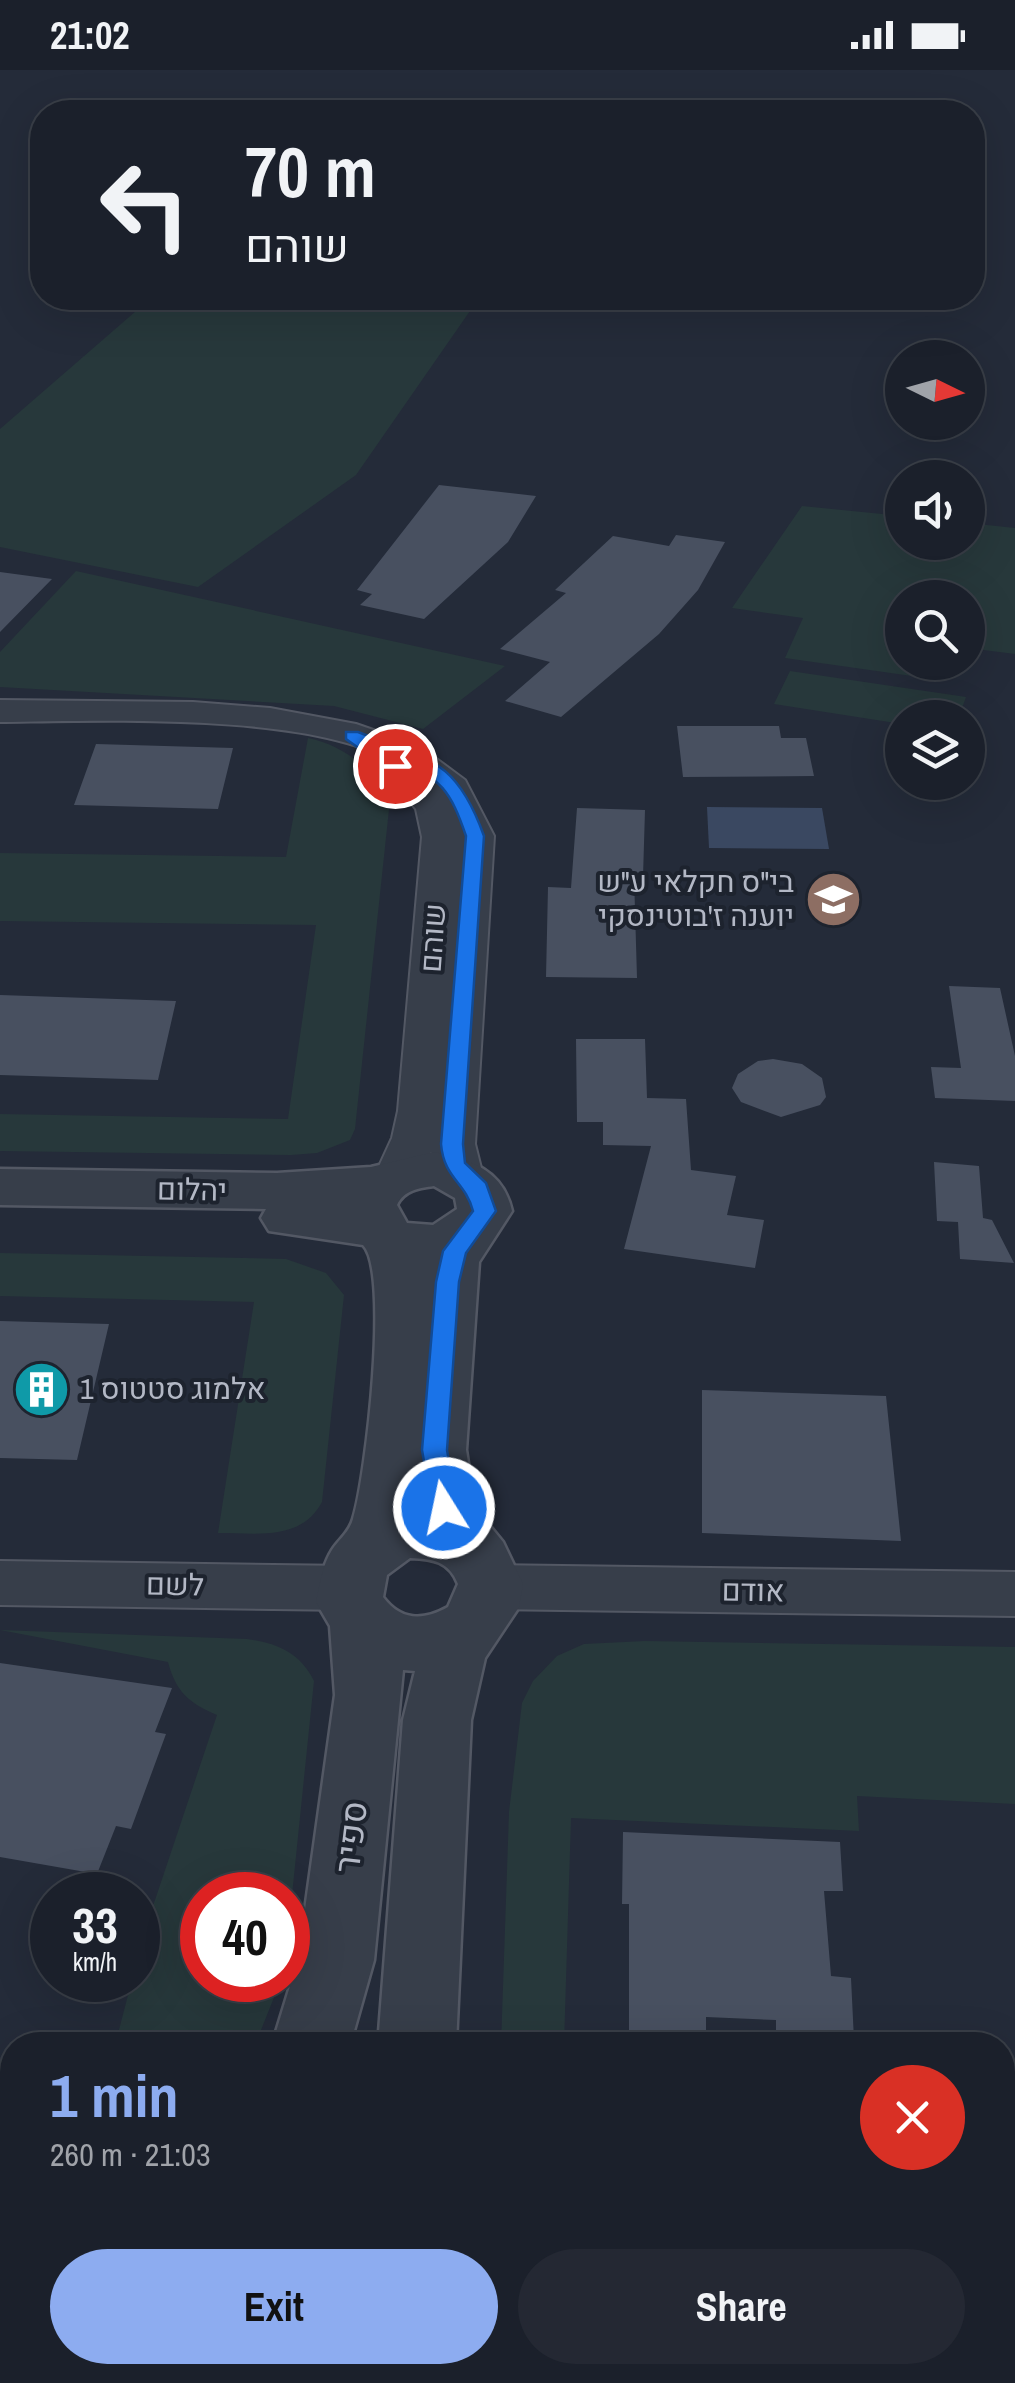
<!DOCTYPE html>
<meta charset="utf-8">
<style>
:root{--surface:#1b202b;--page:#242833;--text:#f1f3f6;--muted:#a0a3a9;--line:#393e47;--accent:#8dacf0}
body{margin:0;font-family:"Archivo Narrow",Heebo,sans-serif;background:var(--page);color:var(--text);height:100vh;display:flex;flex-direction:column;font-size:38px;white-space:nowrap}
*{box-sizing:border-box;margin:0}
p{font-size:32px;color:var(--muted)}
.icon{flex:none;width:55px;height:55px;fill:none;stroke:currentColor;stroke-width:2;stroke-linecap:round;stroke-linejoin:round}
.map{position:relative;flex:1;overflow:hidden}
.panel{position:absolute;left:0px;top:1962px;width:1015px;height:352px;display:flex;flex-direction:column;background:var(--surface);border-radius:40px 40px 0 0;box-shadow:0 10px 40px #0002,0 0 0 2px var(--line)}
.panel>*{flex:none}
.banner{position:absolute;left:30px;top:30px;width:955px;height:210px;border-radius:40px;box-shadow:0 10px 40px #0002,0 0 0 2px var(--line);background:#1b202b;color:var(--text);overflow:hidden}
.needle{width:65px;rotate:95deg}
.tools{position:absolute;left:885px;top:270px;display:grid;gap:20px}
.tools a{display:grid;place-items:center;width:100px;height:100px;border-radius:50%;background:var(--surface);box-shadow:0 10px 40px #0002,0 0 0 2px var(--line);font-size:50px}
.speed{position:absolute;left:30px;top:1802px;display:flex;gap:20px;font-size:50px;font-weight:700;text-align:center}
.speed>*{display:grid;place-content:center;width:130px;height:130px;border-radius:50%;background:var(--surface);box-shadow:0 10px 40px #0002,0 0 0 2px var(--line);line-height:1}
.speed small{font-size:25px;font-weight:400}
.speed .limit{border:15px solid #d22;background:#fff;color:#111}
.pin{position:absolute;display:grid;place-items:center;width:85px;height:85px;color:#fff;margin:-42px;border:5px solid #fff;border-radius:50%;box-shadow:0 2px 10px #0007}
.me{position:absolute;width:110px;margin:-55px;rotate:350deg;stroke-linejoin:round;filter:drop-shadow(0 0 8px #0008)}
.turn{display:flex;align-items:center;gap:35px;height:210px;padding:0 50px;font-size:45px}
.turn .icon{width:130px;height:130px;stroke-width:2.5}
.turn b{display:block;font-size:70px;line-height:85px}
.round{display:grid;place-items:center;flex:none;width:105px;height:105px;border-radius:52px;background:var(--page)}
.overview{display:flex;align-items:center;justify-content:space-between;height:170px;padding:0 50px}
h1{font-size:60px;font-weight:700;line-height:75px;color:var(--accent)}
.button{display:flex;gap:20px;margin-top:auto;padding:20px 50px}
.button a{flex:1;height:115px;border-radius:60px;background:var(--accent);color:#111;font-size:40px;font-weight:700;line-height:115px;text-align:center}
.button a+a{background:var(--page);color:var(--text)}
.status{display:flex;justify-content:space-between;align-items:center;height:70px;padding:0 50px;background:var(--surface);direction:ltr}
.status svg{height:28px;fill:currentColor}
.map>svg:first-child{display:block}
.green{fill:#27383b}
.water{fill:#3a4861}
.building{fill:#485060}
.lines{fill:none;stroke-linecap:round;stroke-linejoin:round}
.minor-casing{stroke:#535864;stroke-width:4}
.tertiary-casing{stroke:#535864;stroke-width:5}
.minor{fill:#373e4a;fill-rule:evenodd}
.tertiary{fill:#373e4a;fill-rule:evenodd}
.route{fill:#1a73e8;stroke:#114b97;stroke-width:2.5}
.labels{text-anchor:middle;stroke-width:8;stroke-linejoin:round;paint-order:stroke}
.poi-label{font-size:30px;fill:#b3b8c5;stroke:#1d232e;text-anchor:end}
.street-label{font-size:30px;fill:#b3b8c5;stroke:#1d232e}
.near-street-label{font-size:35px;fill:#b3b8c5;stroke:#1d232e}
</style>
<div class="status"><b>21:02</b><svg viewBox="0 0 49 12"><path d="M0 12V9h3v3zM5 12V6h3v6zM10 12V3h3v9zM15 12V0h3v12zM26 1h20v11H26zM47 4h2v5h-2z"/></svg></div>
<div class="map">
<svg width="1015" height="2313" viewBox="0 0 1015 2313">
<rect width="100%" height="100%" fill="#242b39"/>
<path class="green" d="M151,228H479L356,405L198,517L0,477V359Z
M802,436L902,446V472H968V453L1015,458V584L968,578V528H902V592L938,593L933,609L785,588L803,548L732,538Z
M76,501L505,596L423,659L334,636L0,617V582Z
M790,601L966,627L959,647L902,648V654L774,634Z
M308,668C343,675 373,699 390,730L355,1059L350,1070L317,1083L291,1085L0,1081V1044L288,1049L316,855L0,851V783L286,787Z
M0,1183L286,1189L326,1203L344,1225L322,1432C301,1471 258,1463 218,1463L254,1232L0,1226Z
M0,1560L247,1569C276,1573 300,1582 314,1611L288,1864V1825H202V1910H281L255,1975H115L132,1910H138L146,1857L217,1645C189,1633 176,1622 168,1592Z
M645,1571L1015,1577V1734L857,1726L859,1761L571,1748L564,1975H501L509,1742L522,1633L533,1611L557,1586L584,1574Z
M17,2303V2302L105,2303L101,2313H14Z
M224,2303V2302L329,2303V2313H220Z"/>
<path class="water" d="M707,737L822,738L829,779L709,778Z"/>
<path class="building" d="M439,415L536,426L508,472L424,549L360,535L372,524L357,520Z
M676,465L725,472L698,520L659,564L561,647L505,631L550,592L500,579L566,523L555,520L613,466L669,476Z
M0,502L52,509L0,562Z
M677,656H779L781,668H806L814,706L683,707Z
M96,674L233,678L218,739L74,735Z
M577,738L645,740L643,807L634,806L637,908L546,907L548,817L571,818Z
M949,916L1000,918L1015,986V1031L935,1028L931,997L961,998Z
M0,925L176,931L158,1010L0,1005Z
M576,969H645L647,1028L686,1029L691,1100L736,1106L727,1145L764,1150L755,1198L624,1179L651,1076L603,1075V1052H577Z
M773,989L802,994L822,1008L826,1027L820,1035L781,1047L741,1032L732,1018L738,1004L758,991Z
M934,1092L979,1096L983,1148L992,1150L1014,1193L960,1189L958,1152L937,1151Z
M0,1251L109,1254L77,1390L0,1388Z
M702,1320L886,1326L901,1471L702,1463Z
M0,1593L172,1618L155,1662L166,1664L131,1759L116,1756L97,1804L0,1787Z
M623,1762L840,1772L843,1821H824L831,1906L851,1908L854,1970L776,1967V1950L706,1947V1973L629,1970V1834H622Z"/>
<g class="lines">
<defs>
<path id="minor" d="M0,630L193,632L270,638L356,654L419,676L465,710L494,766L475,1074L483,1106L476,1117L460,1121L444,1117L431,1082L414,1116L398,1120L382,1116L375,1105L392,1068L398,1041L422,767L416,739L389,706L400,697C325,641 95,651 0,652Z
M0,1491L350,1496L370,1502L378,1518L370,1534L350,1540L0,1535Z
M490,1495L1015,1502V1546L490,1539L470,1533L462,1517L470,1501Z
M1002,2210L1015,2211V2285L1002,2284Z"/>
<path id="tertiary" d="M434,1082C471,1090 503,1100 512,1141L479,1192L466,1380L475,1438L503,1472L523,1514L519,1537L485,1588L471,1650L456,1975H378L403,1650L415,1601L403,1600L374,1890L350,1975H272L298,1890L335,1625L330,1556L316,1532C320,1514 322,1496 332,1480C339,1469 349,1463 353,1449C366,1409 390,1201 363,1175L269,1161L261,1148L266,1139L0,1135V1099L277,1103L371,1097ZM434,1116L455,1128L457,1139L433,1155L407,1153L397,1135C404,1120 419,1118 434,1116ZM410,1488C433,1489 449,1491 458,1514L448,1537C423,1551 401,1551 383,1527L387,1505Z
M125,2302H211L207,2313H121Z
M353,2302H439V2313H353Z"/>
</defs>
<use href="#minor" class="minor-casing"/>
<use href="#tertiary" class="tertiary-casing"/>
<use href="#minor" class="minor"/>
<use href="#tertiary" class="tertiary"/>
</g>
<path class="route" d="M346,662H358C429,690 456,688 484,766L463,1074L465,1093L486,1113L496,1141L466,1183L459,1212L447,1380L457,1438L444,1448L432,1438L422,1380L436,1212L443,1181L473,1141C465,1111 444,1109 441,1074L466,766C451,722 441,707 397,690L404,696L401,700H389L346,669Z"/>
<defs>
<symbol id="school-disc" viewBox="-11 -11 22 22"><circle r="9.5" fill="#8d6e63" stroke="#1d232e"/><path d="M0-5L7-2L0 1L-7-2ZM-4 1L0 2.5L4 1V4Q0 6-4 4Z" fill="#fff"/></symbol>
<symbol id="building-disc" viewBox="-11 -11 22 22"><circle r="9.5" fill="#0f9aa8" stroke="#1d232e"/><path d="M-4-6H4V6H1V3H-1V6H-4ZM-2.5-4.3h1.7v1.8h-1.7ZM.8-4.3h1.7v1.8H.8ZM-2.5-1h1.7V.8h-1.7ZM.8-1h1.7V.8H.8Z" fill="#fff"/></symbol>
</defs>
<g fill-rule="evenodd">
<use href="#school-disc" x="802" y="798" width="63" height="63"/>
<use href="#building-disc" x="10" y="1288" width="63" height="63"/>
</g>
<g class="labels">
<g class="poi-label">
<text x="794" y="822">בי"ס חקלאי ע"ש<tspan x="794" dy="34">יוענה ז'בוטינסקי</tspan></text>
<text x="80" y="1329" text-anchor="start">אלמוג סטטוס 1</text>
</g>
<g class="street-label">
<text transform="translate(433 868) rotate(-86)" y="10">שוהם</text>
<text transform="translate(192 1120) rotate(1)" y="10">יהלום</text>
<text transform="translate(175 1515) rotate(1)" y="10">לשם</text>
<text transform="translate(753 1521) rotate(1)" y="10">אודם</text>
</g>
<g class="near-street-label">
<text transform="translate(351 1767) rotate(-83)" y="12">ספיר</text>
</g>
</g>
</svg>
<div class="tools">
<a><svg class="needle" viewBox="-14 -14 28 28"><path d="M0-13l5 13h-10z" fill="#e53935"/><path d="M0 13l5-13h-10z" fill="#a0a3a9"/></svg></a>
<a><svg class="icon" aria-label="sound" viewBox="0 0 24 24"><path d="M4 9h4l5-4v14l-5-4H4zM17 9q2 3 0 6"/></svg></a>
<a><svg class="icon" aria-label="search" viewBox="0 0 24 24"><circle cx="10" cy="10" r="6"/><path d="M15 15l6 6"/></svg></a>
<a><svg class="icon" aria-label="layers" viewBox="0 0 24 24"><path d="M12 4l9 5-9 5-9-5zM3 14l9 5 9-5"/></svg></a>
</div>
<div class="speed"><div>33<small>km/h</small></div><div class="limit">40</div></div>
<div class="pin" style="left:395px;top:696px;background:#d93025"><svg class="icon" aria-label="arrive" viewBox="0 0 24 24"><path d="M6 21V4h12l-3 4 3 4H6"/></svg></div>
<svg class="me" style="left:444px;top:1438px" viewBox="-20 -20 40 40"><circle r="17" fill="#1a73e8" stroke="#fff" stroke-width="3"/><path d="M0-11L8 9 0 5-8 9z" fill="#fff"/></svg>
<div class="banner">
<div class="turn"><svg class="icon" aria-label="left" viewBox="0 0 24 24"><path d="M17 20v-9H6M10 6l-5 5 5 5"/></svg><div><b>70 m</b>שוהם</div></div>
</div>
<section class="panel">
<div class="overview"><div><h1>1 min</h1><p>260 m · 21:03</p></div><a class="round" style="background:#d93025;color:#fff"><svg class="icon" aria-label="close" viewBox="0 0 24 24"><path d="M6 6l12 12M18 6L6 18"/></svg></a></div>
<div class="button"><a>Exit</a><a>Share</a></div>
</section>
</div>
